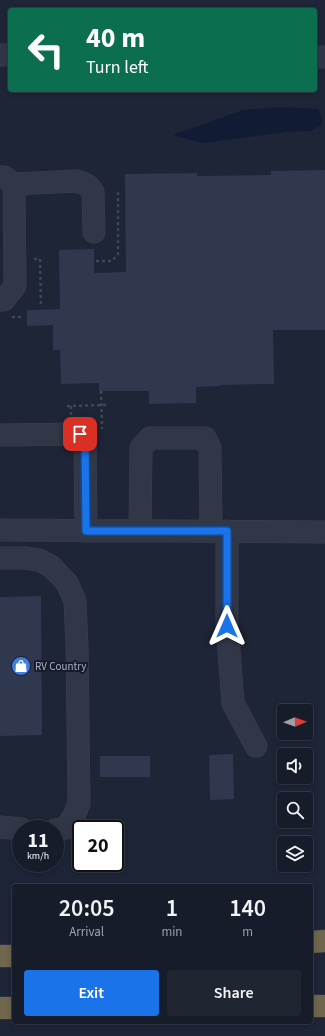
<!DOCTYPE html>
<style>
:root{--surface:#161c29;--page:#1f2531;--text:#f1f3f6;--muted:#9ea1a8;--line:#353a46;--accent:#1a73e8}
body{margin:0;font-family:"Source Sans 3",sans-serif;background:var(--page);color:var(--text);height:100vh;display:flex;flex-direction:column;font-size:15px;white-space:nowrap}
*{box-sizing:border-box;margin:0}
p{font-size:13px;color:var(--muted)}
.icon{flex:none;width:22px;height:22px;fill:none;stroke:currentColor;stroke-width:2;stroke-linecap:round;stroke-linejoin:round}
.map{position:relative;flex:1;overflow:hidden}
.sheet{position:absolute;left:12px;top:884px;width:301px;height:140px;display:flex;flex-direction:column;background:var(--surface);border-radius:4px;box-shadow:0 2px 6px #0003,0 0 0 1px var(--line)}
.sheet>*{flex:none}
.hud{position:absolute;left:8px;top:8px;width:309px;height:84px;border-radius:4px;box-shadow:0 2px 6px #0003,0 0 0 1px var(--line);background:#0b6e4f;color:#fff;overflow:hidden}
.needle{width:26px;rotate:89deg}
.controls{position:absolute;left:277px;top:704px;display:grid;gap:8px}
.controls a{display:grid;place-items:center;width:36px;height:36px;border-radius:4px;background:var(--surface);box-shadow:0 2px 6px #0003,0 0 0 1px var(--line);font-size:20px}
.speed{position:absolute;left:12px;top:820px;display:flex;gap:8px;font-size:20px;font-weight:700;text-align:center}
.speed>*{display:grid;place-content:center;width:52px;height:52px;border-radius:50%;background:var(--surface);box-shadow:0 2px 6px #0003,0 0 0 1px var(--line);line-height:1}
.speed small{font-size:10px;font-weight:400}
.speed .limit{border:2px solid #111;border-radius:6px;background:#fff;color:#111}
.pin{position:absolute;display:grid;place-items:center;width:34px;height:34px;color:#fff;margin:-17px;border-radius:8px;box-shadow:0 2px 6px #0006}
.me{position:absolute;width:44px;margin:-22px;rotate:0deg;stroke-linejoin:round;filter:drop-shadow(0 0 3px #0008)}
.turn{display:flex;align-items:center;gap:14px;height:84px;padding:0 12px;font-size:18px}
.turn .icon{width:52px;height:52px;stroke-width:2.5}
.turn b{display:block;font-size:28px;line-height:34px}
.eta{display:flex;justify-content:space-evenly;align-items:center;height:68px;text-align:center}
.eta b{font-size:24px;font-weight:600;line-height:28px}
.action{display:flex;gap:8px;margin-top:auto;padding:8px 12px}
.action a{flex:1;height:46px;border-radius:4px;background:var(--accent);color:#fff;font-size:16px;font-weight:600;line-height:46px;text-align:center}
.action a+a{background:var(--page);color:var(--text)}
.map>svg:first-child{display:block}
.water{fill:#111b34}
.building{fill:#2f384e}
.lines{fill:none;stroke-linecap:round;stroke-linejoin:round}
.minor-casing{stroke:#3a4051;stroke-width:23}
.highway-casing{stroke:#3b4152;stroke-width:23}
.path{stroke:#374b51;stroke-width:2.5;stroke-dasharray:3 3;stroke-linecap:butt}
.minor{stroke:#313747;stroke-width:22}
.highway{stroke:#6e664d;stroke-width:22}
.route-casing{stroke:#114b97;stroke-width:10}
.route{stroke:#1a73e8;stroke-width:7}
.labels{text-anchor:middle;stroke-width:4;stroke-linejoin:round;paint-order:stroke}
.poi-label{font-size:11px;fill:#aab1c5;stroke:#171c2b;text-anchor:start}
</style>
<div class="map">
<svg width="325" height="1036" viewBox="0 0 325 1036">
<rect width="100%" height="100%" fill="#1d2537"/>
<path class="water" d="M280,107L318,109L322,120L320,126L311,131L287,132L202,143L173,135L243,110Z"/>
<path class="building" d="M325,170V330H273L274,384L219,385V386L196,387V403L149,404V391H99V383L61,384L60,350H53V325L27,326V310L60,309L59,250L94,249V273L126,272L125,174L197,173V176L271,175V171Z
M41,596L42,735L0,736V597Z
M233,754L234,799L210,800L209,755Z
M100,756H150V777H100Z"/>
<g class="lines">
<defs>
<path id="minor" d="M0,55H10
M315,57H325
M0,177H4L14,184L15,286L4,300H0
M14,184L76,181C84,183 89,185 93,192L94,232
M0,435L80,434L85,439L86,531
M0,530L325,532
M140,531L141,448L150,438H205L210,448L211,531
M227,531V626L233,703L256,746
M0,558H24L39,560L52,567L67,583L75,601L77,646L79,803L74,816L66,828L55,830
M0,827L21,829"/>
<path id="highway" d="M311,942L325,941
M0,956H14
M311,1006H325
M0,1008H14"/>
</defs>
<use href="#minor" class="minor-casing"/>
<use href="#highway" class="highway-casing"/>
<path class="path" d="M34,259H40L41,306
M96,261H112L118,254V192
M12,317H24
M101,391L102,429
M67,406L108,405
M71,406V415"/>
<use href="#minor" class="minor"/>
<use href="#highway" class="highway"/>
</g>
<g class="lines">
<defs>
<path id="route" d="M80,434L85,439L86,531H227V626"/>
</defs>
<use href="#route" class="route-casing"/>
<use href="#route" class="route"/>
</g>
<defs>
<symbol id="shop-disc" viewBox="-11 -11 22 22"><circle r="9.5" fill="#3f7fe0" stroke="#171c2b"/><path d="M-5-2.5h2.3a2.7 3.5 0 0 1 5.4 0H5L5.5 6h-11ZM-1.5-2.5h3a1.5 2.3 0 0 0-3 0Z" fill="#fff"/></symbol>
</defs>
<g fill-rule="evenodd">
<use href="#shop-disc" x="10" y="655" width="22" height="22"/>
</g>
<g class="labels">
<g class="poi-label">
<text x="35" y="670">RV Country</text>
</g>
</g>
</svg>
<div class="controls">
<a><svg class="needle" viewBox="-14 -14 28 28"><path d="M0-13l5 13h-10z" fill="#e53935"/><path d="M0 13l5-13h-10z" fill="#9ea1a8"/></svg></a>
<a><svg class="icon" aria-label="sound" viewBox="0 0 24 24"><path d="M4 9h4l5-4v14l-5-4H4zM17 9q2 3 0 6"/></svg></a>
<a><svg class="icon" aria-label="search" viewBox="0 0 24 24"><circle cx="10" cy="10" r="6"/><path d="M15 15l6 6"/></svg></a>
<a><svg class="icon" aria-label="layers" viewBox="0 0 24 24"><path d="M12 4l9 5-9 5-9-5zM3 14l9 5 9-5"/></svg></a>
</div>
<div class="speed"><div>11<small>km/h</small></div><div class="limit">20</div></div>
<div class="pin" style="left:80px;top:434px;background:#d93025"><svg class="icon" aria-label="arrive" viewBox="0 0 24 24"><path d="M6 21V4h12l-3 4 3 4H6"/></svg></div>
<svg class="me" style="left:227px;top:626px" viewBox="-20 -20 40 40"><path d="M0-17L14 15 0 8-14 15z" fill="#1a73e8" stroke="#fff" stroke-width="4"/></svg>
<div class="hud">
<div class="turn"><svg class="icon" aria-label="left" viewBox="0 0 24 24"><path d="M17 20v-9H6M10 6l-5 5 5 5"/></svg><div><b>40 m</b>Turn left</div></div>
</div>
<section class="sheet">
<div class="eta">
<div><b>20:05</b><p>Arrival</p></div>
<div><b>1</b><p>min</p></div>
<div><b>140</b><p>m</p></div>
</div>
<div class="action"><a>Exit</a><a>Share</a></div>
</section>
</div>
